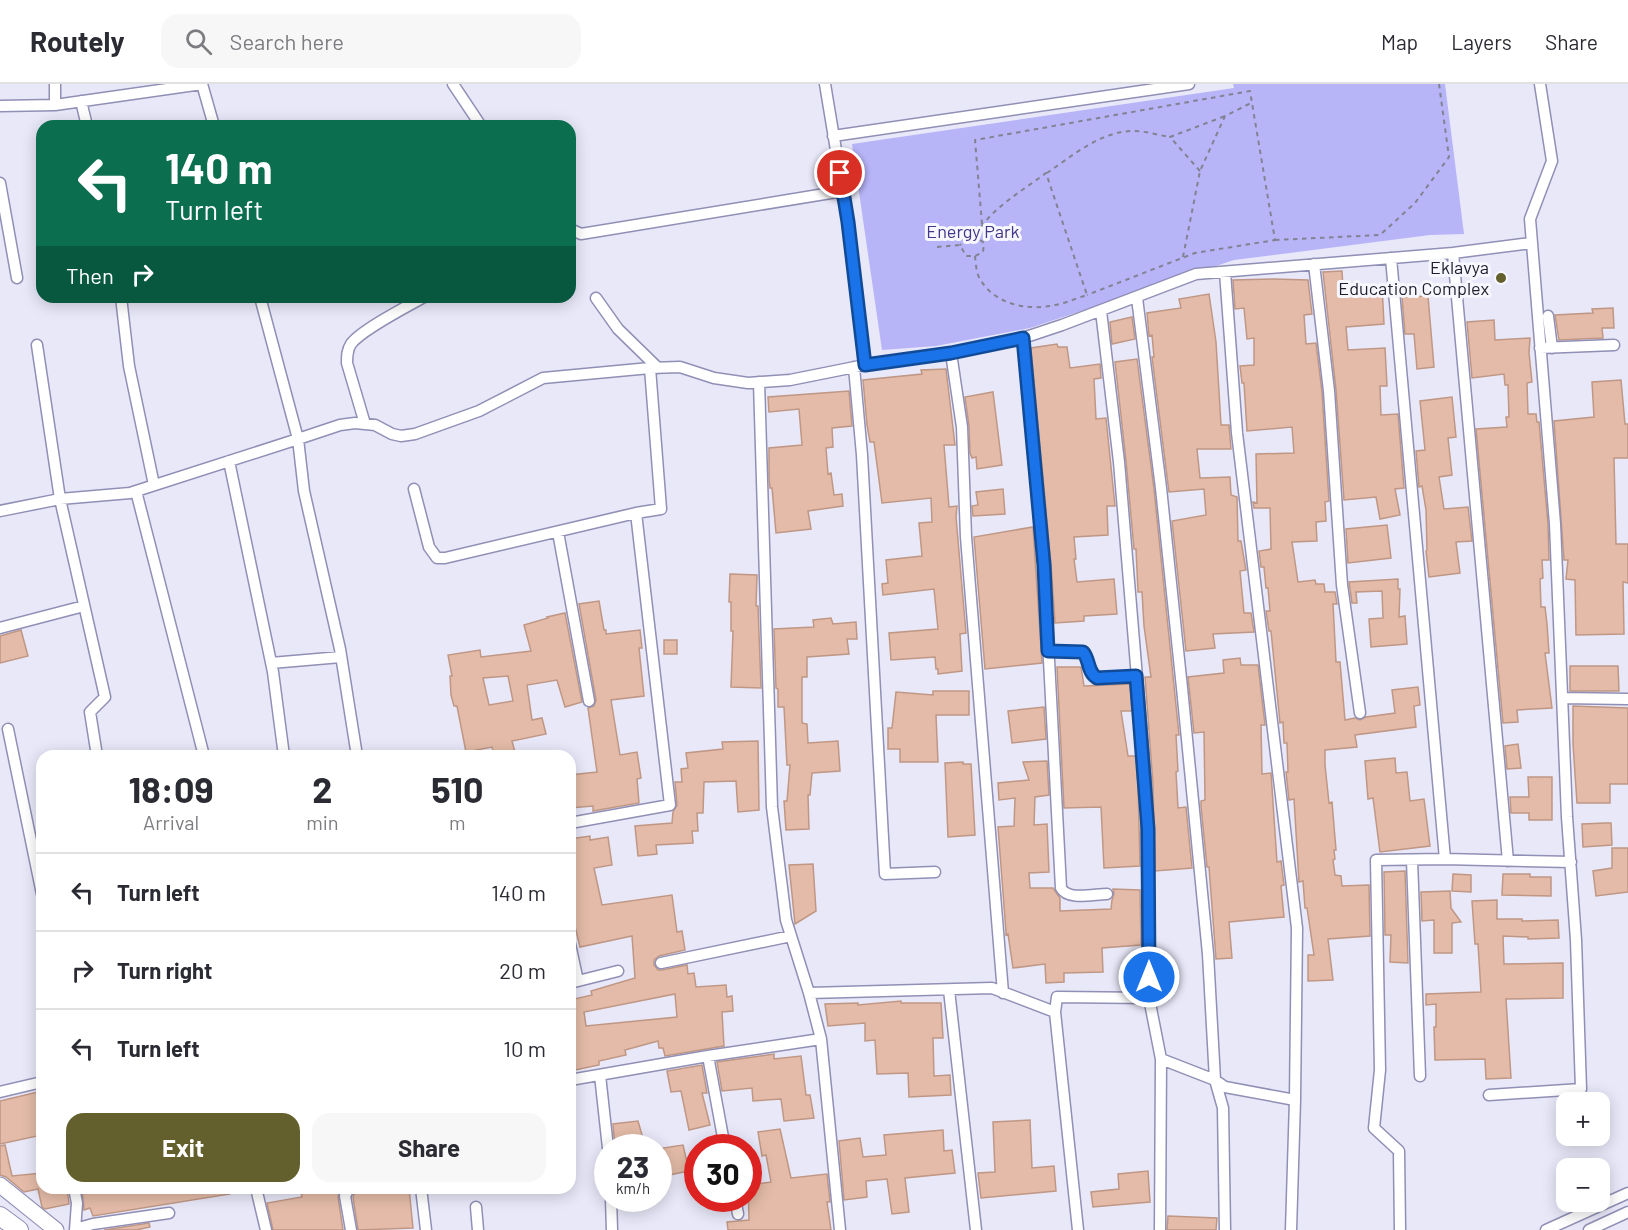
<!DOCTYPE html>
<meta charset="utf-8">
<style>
:root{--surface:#fff;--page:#f7f7f7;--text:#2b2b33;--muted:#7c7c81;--line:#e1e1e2;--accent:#63602d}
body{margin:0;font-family:Barlow,sans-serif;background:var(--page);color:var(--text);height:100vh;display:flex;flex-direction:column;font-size:22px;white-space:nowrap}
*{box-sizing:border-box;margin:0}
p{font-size:20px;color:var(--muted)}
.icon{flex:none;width:33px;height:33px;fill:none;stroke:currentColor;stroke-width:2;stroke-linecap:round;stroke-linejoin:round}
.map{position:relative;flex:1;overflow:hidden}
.side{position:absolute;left:36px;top:666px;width:540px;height:444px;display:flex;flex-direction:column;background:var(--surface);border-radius:18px;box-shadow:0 3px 15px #0003}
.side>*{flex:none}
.banner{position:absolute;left:36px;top:36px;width:540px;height:183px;border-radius:18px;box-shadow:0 3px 15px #0003;background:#0b6e4f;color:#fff;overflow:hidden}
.buttons{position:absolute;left:1556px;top:1008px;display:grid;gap:12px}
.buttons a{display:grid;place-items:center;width:54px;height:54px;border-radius:12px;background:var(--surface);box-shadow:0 3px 15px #0003;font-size:30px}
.speed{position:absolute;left:594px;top:1050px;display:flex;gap:12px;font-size:30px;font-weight:700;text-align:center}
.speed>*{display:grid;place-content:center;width:78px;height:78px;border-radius:50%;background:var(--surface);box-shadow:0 3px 15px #0003;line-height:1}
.speed small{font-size:15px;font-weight:400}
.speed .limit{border:9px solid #d22;background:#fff;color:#111}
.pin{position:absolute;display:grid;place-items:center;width:51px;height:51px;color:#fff;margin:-26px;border:3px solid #fff;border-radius:50%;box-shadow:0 2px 6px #0007}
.me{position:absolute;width:66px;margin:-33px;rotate:0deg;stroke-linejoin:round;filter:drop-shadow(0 0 4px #0008)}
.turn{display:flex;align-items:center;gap:21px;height:126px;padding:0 30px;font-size:27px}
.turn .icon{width:78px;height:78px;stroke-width:2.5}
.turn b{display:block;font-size:42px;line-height:51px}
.then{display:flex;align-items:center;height:57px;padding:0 30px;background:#0003;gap:12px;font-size:22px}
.eta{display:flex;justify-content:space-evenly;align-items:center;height:102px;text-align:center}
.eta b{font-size:36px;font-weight:700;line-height:42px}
.primary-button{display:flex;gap:12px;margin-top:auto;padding:12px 30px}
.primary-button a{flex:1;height:69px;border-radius:18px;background:var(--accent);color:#fff;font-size:24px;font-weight:700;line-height:69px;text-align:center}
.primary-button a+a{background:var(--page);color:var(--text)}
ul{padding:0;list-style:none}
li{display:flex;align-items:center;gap:18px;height:78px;padding:0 30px;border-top:2px solid var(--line)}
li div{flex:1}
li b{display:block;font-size:22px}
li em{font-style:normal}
header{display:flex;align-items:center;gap:36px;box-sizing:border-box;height:84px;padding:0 30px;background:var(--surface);border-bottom:2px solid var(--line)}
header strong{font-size:28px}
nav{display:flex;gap:33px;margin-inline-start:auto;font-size:21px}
.search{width:420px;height:54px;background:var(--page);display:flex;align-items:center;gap:15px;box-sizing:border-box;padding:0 21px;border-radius:18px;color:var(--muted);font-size:22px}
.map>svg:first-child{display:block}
.green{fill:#b7b4f8}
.building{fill:#e4bba8;stroke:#bf9784;stroke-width:1.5;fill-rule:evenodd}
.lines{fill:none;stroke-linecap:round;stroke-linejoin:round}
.street-casing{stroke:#908fb5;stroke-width:13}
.secondary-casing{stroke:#908fb5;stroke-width:17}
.primary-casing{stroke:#908fb5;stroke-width:20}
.path{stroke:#828291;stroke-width:2;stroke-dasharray:4.5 4.5;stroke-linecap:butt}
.street{stroke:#fff;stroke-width:10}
.secondary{stroke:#fff;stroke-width:15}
.primary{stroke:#fff;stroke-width:18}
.route-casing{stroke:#114b97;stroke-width:15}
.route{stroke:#1a73e8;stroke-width:10}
.poi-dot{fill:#63602d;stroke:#f6f7ff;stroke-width:2}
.labels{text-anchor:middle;stroke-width:6;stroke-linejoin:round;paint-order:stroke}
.park-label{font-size:18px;fill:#423686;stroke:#f6f7ff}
.poi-label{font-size:18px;fill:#1e1e2c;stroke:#f6f7ff;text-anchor:end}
</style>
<header>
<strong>Routely</strong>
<div class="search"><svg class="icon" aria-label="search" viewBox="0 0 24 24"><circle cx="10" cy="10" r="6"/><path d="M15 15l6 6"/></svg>Search here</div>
<nav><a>Map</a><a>Layers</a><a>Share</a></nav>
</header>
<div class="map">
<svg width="1628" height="1146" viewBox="0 0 1628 1146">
<rect width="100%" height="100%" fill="#e8e8f9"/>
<path class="green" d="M1233,0H1445L1464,150L1430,151L1234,176L1030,244L936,262L882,266L852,60L1234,4Z"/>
<path class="building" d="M1342,187L1343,205L1382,202L1384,240L1346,243L1348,266L1385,264L1387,302H1380L1381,331L1398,330L1404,404L1395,405L1400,431L1380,435L1376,413L1344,416L1336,306L1323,188Z
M1274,195L1308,196L1312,230L1304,231L1306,260L1316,259L1322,308L1329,417L1325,418L1326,437L1316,438L1317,457L1292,458L1298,498L1315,496L1316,500H1324L1325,508H1335L1337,520H1333L1336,578H1340L1345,636L1355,634L1360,636L1366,633L1395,629L1392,606L1418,603L1420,621L1414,622L1416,643L1355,651L1357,663L1325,666V681L1329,719L1332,718L1336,766H1334L1335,775L1333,776L1335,791L1341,792L1342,802L1369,801L1370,852L1328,855L1333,896L1308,897V871H1314L1307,824H1305L1303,797L1299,798L1294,715L1289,716L1286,688H1288L1287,659H1284L1283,638L1280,639L1271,547H1269L1266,527H1270L1268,504H1266L1264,483H1261L1259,467L1271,465L1270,424H1254L1253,418L1257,419L1256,370L1294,369L1292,343L1247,347L1244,299H1242L1240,282L1254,281V254L1247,255L1244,224L1235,225L1233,196Z
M1209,210L1216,258L1221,341H1229L1231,365H1197L1200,394L1230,393L1231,411L1237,413L1238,457H1241L1246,486L1240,487L1244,529H1251L1254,548L1213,550L1215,564L1186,567L1172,437L1206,431L1204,405L1169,408L1152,273H1154L1152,251L1149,252L1147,229L1181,224L1179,215Z
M1428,212L1434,283L1417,285L1414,250H1405L1402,213Z
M1613,224L1614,244H1602L1603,254L1559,256L1555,231L1593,229L1592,225Z
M1132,233L1135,255L1112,260L1110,238Z
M1494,236L1495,256L1530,254L1529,269L1532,298L1527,299L1528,330H1536L1537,338H1539L1548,440L1549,476H1542L1543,494L1540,495L1541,523H1545L1547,540L1549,569H1545L1552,624L1517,626L1518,638L1503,639L1476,345L1507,343L1506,333H1509L1508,301H1505L1504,290L1472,294L1467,238Z
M1057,260L1058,263H1067L1070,284L1100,280L1101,294L1094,295L1096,335L1106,334L1115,422H1107L1108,451L1074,453L1076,475H1074L1077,498L1114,495L1117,530L1084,532V537L1055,539L1051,480L1031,264Z
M1137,275L1154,405L1179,651H1176L1178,687L1176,688L1178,724L1186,723L1192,784L1155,787L1153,700L1145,593H1151L1144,542L1142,508H1138L1136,465H1134L1126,377L1115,278Z
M946,285L955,361H944L949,423L957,422L956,433L966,549L960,550L962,587L938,590V585H936L935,573L891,576L889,549L938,545L934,505L883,511L882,500L888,499L886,476L922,472L919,439L932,438L931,414L882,419L874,358H870L867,341L863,296L922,290L921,286Z
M1621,296L1625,340H1628V374H1614L1616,460H1628V499L1623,498L1624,550L1576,551L1575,496L1566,495L1568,476H1564L1554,337L1594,333L1592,298Z
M849,307L852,342L832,344L833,363L826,364L828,390L831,389L834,411L842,410L843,422L808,427L811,445L776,449L772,404H770L769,394V364L802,361L799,325L769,328L768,313Z
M993,308L1002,381L977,385L976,373L972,374L970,369L969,342L965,313Z
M1452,313L1456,353L1448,354L1452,391L1439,393L1444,425L1468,423L1472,457L1456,458L1460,489L1429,493L1426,467L1427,466L1426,426L1422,402L1419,403L1416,367L1425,366L1420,317Z
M1003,405L1005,430L973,432L972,422L978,421L976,408Z
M1387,441L1391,474L1348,479L1346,445Z
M1033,443L1042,579L985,585L974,453Z
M730,490L757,491L756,522H758L761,604L731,603L733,547H731V518H729Z
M1398,495V505H1400L1399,533L1405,532L1407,560L1371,563L1369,535L1383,534L1382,507L1356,508L1357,519H1352L1349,498Z
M599,517L604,546H606V550L640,546L642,564H639L644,612L611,616L620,671L637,668L641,694L637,695L639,719L593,727V722L570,724V691L597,688L588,624L594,622L596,616L579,520Z
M565,529L582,618L565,623L557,596L527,601L532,636L542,634L546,650L512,657L516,672H494L492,663L466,668L457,622H454L451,611L450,592H452L448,571L480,566L481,573L531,567L524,541L548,534L547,533ZM508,592L513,617L489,621L483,594Z
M831,534L833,540L856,538L857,555H847L849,570L807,573V593H802V639L807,640L808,659L838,657L840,687L812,689L810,711H808L809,745L786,746L784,717H787L790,681H787L784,623H778V605L776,604L774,545L814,543L813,536Z
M21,546L28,572L0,579V552Z
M664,556H677V570H664Z
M1240,574L1241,581H1258L1265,641H1261L1262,690L1271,689L1277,778L1281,777L1284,801L1281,802L1284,833L1229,838L1232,874L1216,875L1209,783H1207L1201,722V717L1205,716L1204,648L1194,649L1188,593L1224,589L1223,576Z
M1570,582H1618L1619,607H1570Z
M1057,583H1081L1084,602L1130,600L1132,627H1121L1128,672H1136L1138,701L1140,782L1104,784L1101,723L1064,724Z
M933,607H969V631H936L938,678H900V665H888V644H892L896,608L933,611Z
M1573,622L1628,624V700H1610V719H1577L1573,660Z
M1044,623L1046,655L1012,659L1008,627Z
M758,657L759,726L738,728L736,697L704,698L703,729H697L698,747H692L693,759L656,761L657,770L638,772L635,742L672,739L673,728L677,721L675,698H682L681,685L688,684L686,669L723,665L722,658Z
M1518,660L1521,684L1507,685L1505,662Z
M1395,674L1396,689L1407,688L1410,717L1424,715L1430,762L1380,768L1373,714L1368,715L1365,677Z
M1047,677L1049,711L1035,713L1034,741L1047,740L1049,788L1029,789L1030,804H1053L1060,814V827L1111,825L1112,816L1114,810L1113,805L1140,806L1141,861L1102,864L1103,888L1064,889V898L1046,899L1045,880L1013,884L1008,850L1006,851V848L998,743L1014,742L1015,714L999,716L998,699L1029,696L1023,678Z
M963,678V680H971L975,751L948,753L945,679Z
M1528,693H1552V736H1529V729H1511L1510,713H1529Z
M1605,739H1611L1612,761L1583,763L1582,740Z
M590,752V756L608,753L612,781L594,784L602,821L672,811L677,848L682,847L685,866L659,872L654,876V881L658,886H662L687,881L688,890L694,889L696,903L726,901L727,913L732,912L733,927L722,928L724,962L665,972L663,964H659L658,957L625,966L626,971L599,977V981L570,987V916L592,911L591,907L635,894L632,852L580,863L570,822V755ZM675,910L677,933L586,942L584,928Z
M1612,764H1628V808L1596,812L1593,787L1612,784Z
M813,780L816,827L795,840L789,781Z
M1405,787L1408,879L1390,878L1391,851H1385L1384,788Z
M1453,790L1471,791V808L1452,807Z
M1503,790H1530V793H1551V812L1502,811Z
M1450,807L1451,824L1461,838L1452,839V869H1434V836L1422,837L1421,808Z
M1497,816V835H1522V837L1558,836L1559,854L1528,855V853L1503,852L1504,880L1563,879V914L1506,915L1511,994L1486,995L1485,975L1435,976L1434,943H1436V920L1426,921V910L1481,908L1478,860H1475L1472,817Z
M901,917V919H941L943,954H933L934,992L950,991L951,1011L909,1013L908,989L877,990L875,956L865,957V939L828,942L825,920L858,919V921Z
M774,970V975L801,972L806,1011H810L814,1034L784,1037L781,1015L753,1017L752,1004L722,1007L717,978Z
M702,981L707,1009H702L710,1041L689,1046L681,1007L671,1008L667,987Z
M42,1007V1051L0,1060V1017Z
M1030,1036L1032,1084L1054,1082L1056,1107L981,1114L978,1089L995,1088L993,1038Z
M638,1037L644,1058L615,1063L613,1040Z
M780,1045L791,1094L827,1090L830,1118H827L831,1146H728L727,1138L749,1136L748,1101L771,1098L766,1071L762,1072L758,1048Z
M943,1046L944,1067L952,1066L955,1089L905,1094L909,1128L892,1130L887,1095L866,1097L867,1113L844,1116L839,1057L860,1054L863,1073L886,1071L884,1051Z
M5,1061L12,1092L42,1089V1104H67L69,1120L45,1125L42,1123L38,1105L24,1108L6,1093L0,1091V1062Z
M683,1061L689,1087L669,1091L663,1064Z
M1148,1087L1150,1118L1093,1123L1091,1108L1119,1105L1118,1090Z
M87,1104H229L230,1110L93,1132L90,1124L84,1126L82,1105Z
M300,1104H341L338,1113L343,1146H273L267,1119L302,1113Z
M356,1104H378L379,1109L409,1104L413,1144L358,1146L353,1113Z
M1168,1132L1217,1134L1216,1146H1167Z
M149,1139L150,1143L136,1146H104Z"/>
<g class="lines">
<defs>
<path id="street" d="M55,0V21
M202,0L214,42
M453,0L481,42
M825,0L848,138L865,281
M81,17L87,42
M0,22L55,21L202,0
M833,52L1189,0
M0,99L17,194
M570,145L581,150L843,107
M1453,169L1508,777
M1391,174L1445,775L1376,776L1380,986L1374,1044L1399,1067L1400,1146
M1314,180L1329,307L1342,501L1360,629
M121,213L129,282L154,401
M596,214L618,245L658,284
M1137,214L1161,404L1182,604L1208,870L1215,996L1223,1024L1225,1146
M1101,227L1119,378L1146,701L1149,914
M1548,232L1552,264
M1023,254L1044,481L1061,804C1068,817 1094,810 1107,810
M37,261L60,415L105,613L90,628L97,672
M1540,264L1614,261
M951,269L962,343L966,453L1003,909
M854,283L862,371L885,790L935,788
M759,298L772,723L786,836L809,909L821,955L840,1146
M365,340L347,279C347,272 347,266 351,260C361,246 408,222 424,213
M229,377L273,588L284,672
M414,405L429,463L437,474H445L636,429L670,721L570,739
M136,407L204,672
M0,427L60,415L130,409L298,355L260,213
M636,429L661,425L650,284
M558,448L589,617
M0,544L84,522
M1048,567L1083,568C1090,576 1087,588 1097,594L1136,592
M271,579L341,573
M1562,614L1628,615
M8,645L42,810
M357,672L340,565L304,407L298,355L340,341L355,339L375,341L392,350L401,352L415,350L479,327L543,294L650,284L680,283L714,294L748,299L790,296L865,281L951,269L1023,254L1062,241L1196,190L1453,169L1531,159
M1445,775L1571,778
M1412,776L1420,992
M570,860L578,897L570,899
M661,879L791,852
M578,897L618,887
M949,906L976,1146
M809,909L992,904L1055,928L1057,913L1149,914L1161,975L1215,996L1225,1003L1295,1016L1297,844L1237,349L1225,188
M1055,928L1078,1146
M708,972L725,1064
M600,991L608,1064
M570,996L708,972L821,955
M0,1008L42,998
M1489,1011L1581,1005L1576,856L1567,733L1555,440L1530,135L1552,77L1540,0
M74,1104L77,1119L75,1146
M256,1104L266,1146
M349,1104L345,1112L351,1146
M421,1104L426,1146
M611,1114L612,1146
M735,1114L738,1130
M476,1123L478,1146
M75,1145L93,1140L169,1129
M1160,1146L1161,975
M1291,1146L1295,1016
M1546,1146L1628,1109
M1589,1146L1628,1128"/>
<path id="secondary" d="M0,1101L56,1146"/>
<path id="primary" d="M0,1132L19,1146"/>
</defs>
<use href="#street" class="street-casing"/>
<use href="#secondary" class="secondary-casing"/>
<use href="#primary" class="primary-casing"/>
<path class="path" d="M1200,87L1170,53L1225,32
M1047,89C1072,72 1101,47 1133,47C1145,47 1158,51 1170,53
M982,140L975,56L1250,7L1275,156L1195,169L1087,211
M1275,156L1380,151L1415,119L1449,73L1439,0
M937,163L960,161L966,172H975L983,168L984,159L975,152L960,161
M975,172C976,180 976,189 980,195C995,221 1028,227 1055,221C1066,219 1077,214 1087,211L1046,89C1022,107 990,125 975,152
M1183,173L1200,87L1225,32L1251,19"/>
<use href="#street" class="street"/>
<use href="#secondary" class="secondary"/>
<use href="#primary" class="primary"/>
</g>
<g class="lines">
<defs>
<path id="route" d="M840,89L848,138L865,281L951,269L1023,254L1044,481L1048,567L1083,568C1090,576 1087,588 1097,594L1136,592L1148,745L1149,893"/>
</defs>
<use href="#route" class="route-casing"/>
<use href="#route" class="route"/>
</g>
<circle class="poi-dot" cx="1501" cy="194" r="6"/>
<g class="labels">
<g class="park-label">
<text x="973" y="154">Energy Park</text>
</g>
<g class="poi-label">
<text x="1489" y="190">Eklavya<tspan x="1489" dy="21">Education Complex</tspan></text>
</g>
</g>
</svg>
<div class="buttons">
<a>+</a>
<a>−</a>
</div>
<div class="speed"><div>23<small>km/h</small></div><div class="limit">30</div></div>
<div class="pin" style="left:840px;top:89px;background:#d93025"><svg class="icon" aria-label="arrive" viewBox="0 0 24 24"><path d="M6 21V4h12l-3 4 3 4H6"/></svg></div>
<svg class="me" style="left:1149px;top:893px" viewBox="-20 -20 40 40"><circle r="17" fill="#1a73e8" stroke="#fff" stroke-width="3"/><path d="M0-11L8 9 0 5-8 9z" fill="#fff"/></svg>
<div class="banner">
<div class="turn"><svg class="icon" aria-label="left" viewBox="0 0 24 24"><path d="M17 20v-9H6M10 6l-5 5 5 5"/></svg><div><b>140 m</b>Turn left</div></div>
<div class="then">Then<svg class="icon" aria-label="right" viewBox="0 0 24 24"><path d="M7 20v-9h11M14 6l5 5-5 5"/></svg></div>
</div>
<section class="side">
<div class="eta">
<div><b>18:09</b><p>Arrival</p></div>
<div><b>2</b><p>min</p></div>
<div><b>510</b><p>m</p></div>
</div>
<ul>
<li><svg class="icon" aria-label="left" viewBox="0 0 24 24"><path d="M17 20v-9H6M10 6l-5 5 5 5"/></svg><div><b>Turn left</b></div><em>140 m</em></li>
<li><svg class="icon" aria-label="right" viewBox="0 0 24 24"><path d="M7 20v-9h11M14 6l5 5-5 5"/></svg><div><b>Turn right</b></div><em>20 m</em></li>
<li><svg class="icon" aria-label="left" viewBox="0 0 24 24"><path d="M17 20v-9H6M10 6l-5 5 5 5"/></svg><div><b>Turn left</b></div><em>10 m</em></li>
</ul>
<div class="primary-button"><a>Exit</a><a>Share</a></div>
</section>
</div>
